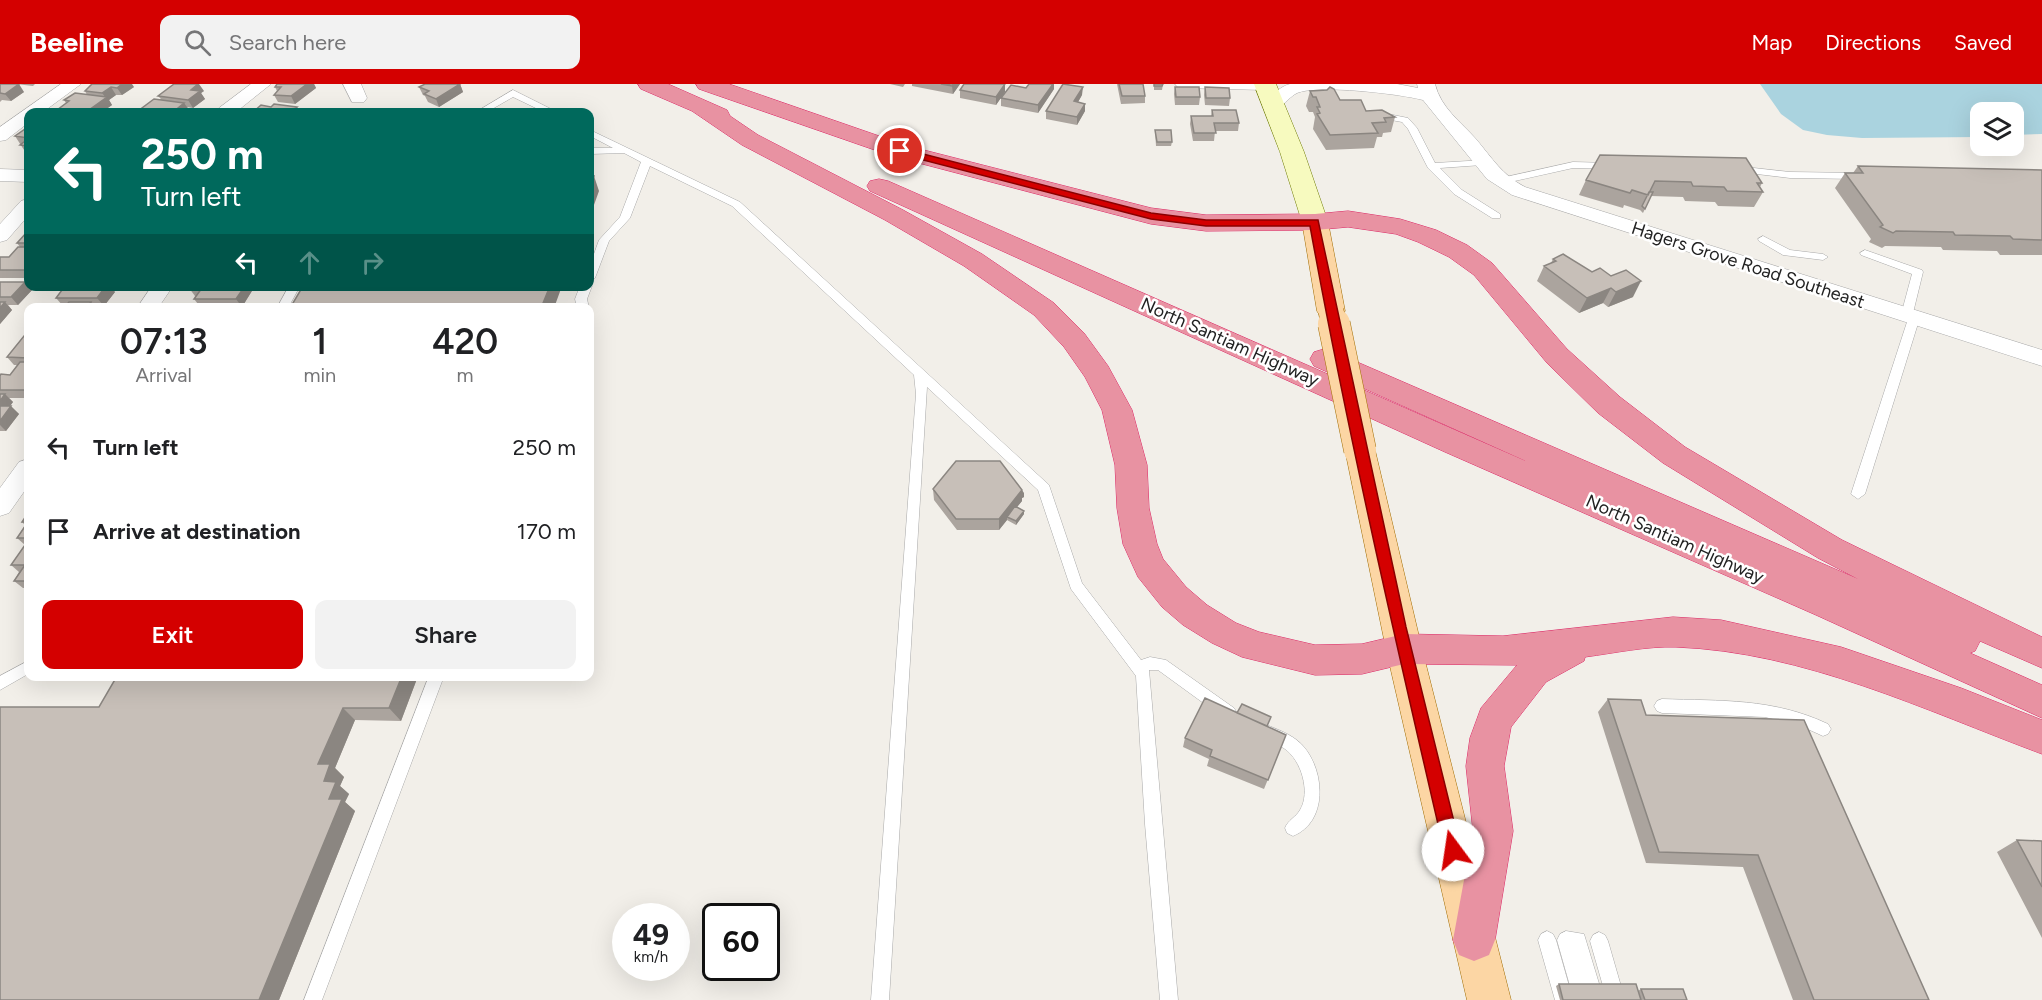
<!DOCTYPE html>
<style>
:root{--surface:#fff;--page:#f2f2f2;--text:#202124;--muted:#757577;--accent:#d40000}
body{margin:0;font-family:Figtree,sans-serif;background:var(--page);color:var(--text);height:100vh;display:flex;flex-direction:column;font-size:22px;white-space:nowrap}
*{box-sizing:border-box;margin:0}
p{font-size:20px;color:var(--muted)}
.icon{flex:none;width:33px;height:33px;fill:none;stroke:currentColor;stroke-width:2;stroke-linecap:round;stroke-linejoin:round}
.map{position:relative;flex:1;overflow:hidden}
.details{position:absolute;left:24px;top:219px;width:570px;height:378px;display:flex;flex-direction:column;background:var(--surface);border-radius:12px;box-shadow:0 6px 24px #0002}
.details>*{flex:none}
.banner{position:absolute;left:24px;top:24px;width:570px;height:183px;border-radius:12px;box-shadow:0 6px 24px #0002;background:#00695c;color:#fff;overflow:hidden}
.fabs{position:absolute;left:1970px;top:18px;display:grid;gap:12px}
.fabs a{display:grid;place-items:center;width:54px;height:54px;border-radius:12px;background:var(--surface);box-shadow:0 6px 24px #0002;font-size:30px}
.speed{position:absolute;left:612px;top:819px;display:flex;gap:12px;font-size:30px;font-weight:700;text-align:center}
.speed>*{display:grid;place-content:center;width:78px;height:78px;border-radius:50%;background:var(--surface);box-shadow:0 6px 24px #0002;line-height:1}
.speed small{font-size:15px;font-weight:400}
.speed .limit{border:3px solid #111;border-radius:9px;background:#fff;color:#111}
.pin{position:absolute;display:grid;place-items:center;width:51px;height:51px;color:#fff;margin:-26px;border:3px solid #fff;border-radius:50%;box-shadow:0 2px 6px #0007}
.me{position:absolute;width:66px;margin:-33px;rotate:346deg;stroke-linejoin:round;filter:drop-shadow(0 0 4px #0008)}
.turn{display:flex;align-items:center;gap:21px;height:126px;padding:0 18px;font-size:27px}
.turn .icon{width:78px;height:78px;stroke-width:2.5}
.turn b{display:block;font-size:42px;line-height:51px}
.lanes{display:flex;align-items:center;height:57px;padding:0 18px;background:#0003;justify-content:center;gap:30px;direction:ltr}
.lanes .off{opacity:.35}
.eta{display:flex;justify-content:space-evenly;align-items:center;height:102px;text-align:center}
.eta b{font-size:36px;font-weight:600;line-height:42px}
.cta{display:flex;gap:12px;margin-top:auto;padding:12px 18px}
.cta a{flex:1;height:69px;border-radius:12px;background:var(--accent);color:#fff;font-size:24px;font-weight:600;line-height:69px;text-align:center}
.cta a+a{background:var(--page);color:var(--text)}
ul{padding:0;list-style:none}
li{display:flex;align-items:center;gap:18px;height:84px;padding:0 18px}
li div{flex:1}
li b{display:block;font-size:22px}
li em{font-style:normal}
header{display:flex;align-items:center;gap:36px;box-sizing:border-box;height:84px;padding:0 30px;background:var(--accent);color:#fff}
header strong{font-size:28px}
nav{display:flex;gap:33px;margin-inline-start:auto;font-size:21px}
.search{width:420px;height:54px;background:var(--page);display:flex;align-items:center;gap:15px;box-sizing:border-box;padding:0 21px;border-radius:12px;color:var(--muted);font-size:22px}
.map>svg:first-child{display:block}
.water{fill:#aad3df}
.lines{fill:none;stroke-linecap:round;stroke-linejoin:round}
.lane-casing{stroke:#a9a9a9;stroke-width:1}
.street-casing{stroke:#a9a9a9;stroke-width:1}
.secondary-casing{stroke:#707d05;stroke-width:1}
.primary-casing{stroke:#a06b00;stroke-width:1}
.highway-casing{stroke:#dc2a67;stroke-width:1}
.lane{fill:#fff;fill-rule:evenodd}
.street{fill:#fff;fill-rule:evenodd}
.secondary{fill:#f7fabf;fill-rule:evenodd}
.primary{fill:#fcd6a4;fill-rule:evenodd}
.highway{fill:#e892a2;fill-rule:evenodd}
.primary-bridge-far1-casing{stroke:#a06b00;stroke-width:26;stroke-linecap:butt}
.primary-bridge-casing{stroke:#a06b00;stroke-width:33;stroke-linecap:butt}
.primary-bridge-far1{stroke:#fcd6a4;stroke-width:25}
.primary-bridge{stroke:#fcd6a4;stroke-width:32}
.wall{fill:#aba49e}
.shaded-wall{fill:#8b8681}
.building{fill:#c7bfb8;stroke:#8b8681;stroke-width:1.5}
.route{fill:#d40000;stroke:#8a0000;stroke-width:1.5}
.labels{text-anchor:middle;stroke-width:5;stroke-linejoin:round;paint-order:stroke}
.street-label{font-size:18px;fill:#222;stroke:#fff}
</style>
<header>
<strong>Beeline</strong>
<div class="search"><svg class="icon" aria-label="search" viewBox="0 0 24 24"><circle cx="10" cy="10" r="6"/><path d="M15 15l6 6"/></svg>Search here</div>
<nav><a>Map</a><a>Directions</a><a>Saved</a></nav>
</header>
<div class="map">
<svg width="2042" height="916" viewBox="0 0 2042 916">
<rect width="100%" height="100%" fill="#f2efe9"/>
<path class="water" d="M1760,0H2042V50L2013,51V28H1980V53L1862,54L1827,51L1803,46L1781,30Z"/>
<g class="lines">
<defs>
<path id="lane" d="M1175,0H1266L1271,3L1266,6L1179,4Z
M513,6L553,26L555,28H544L513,13L487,28H476Z
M1378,28L1408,34L1417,44L1435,79L1485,76V80L1482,81L1440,84L1462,106L1500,130V134H1492L1454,110L1428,84L1408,45L1402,38L1375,33L1373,31Z
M590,46L740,118L1049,401L1082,499L1141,576L1150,573L1166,576L1234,624L1237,629L1234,634L1229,636L1224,634L1158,586H1149L1178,916H1160L1145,740L1136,592L1071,505L1038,406L927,303L889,916H871L916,310L914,291L732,122L650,82L630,134L609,157L595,194L590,197V181L599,156L620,133L641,78L624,69L590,70V64H613L590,52Z
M1573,78L1611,79L1616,82L1611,85L1573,84L1501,100L1496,97L1501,94Z
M1736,82L1790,88L1860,89L1865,92L1860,95L1790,94L1732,87L1731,85Z
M1763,152L1790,166L1823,170L1828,173L1823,176L1783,171L1759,157L1758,155Z
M1865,166L1922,186L1923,188L1913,229L1920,233L1865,410L1858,415L1851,410L1908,235L1901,231L1912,190L1861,171L1860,169Z
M590,199L592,202L587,215L589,224H577L575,215L580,202H590Z
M289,202H300L288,224H277Z
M28,577V590L0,606V592Z
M429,592H444L322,916H304Z
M1662,615C1721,617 1773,614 1828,640L1831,645L1828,650L1823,652L1801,642L1765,633L1662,629L1657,627L1654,622L1657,617Z
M1269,642C1282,647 1296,653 1304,663C1325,688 1328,738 1293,752L1287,749L1285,744C1288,736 1296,733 1300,726C1311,708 1301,676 1285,665C1277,659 1265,657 1261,649L1264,644Z
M1547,847L1553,850L1556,856L1573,916H1555L1538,856L1541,850Z
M1566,847L1584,850L1604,916H1574L1557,856L1560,850Z
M1599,848L1605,851L1608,857L1625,916H1607L1590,857L1593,851Z"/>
<path id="street" d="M61,0H81L43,28H28V39L6,56L0,57V43Z
M251,0H271L236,28H216L219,24Z
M343,0H361L367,14L364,18H352Z
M1290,0H1397L1418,4L1417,0H1435C1441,24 1460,37 1476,55C1492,74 1502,91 1525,103L2042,266V282L1512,111L1487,95L1423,16C1401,10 1317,0 1297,9C1291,12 1285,19 1279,24H1267L1264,20C1270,12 1281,2 1290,0Z
M0,85L28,86V98L0,97Z
M28,115V132L7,156L0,158V140L21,117Z
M152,202H173L158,224H137Z
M28,375V402L9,429L0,432V404L19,378Z"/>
<path id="secondary" d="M1254,0H1276L1304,68L1328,138L1324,144L1315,146L1306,144L1302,138L1280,68Z"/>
<path id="primary" d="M1315,130L1324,132L1328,138L1345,227L1341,233L1331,236L1321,233L1317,227L1302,138L1306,132Z
M1360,355L1371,358L1375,366L1422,565L1511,916H1467L1386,565L1345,366L1349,358Z"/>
<path id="highway" d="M638,0H668L727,26L730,32L758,51L903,126L982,170L1054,219L1084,249L1108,282L1132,326L1147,381L1149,424L1157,460L1163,475L1186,503L1207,521L1236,539L1259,548L1315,561L1362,560L1404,550L1503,552L1673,533L1721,536L1841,563L1961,604L2042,636V670C1924,626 1805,568 1676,563C1647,562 1615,569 1585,573L1584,577L1546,598L1511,643L1504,682L1513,747L1495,856L1489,871L1474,877L1459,871L1453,856L1473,747L1466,682L1470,654L1481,624L1517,581L1404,580L1362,590L1315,591L1242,573L1212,559L1183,541L1162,523L1138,493L1123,460L1117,424L1115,381L1102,326L1085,293L1064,263L1034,231L964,182L885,136L742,61L692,27L641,5Z
M696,0H729L908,62L1151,124L1206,131L1315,130L1348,127L1400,135L1436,146L1467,161L1492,179L1567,265L1620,313L1685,363L1842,456L2042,553V584L1980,557L1975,567L1970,569L2042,601V634L1816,531L1445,368L870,107L867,102L870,97L879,95L888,97L1546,386L1314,282L1310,275L1314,268L1324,265L1334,268L1858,495L1818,474L1663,379L1598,329L1547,279L1474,191L1449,173L1418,158L1396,150L1348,143L1315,146L1206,147L1151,140L892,72L699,5Z"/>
</defs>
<use href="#lane" class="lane-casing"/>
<use href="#street" class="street-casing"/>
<use href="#secondary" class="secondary-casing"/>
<use href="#primary" class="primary-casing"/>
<use href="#highway" class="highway-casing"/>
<use href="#lane" class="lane"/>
<use href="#street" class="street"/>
<use href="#secondary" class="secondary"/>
<use href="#primary" class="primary"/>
<use href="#highway" class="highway"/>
<defs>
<path id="primary-bridge-far1" d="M1331,227L1334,241"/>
<path id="primary-bridge" d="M1334,240L1360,366"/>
</defs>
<use href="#primary-bridge-far1" class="primary-bridge-far1-casing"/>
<use href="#primary-bridge" class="primary-bridge-casing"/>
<use href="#primary-bridge-far1" class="primary-bridge-far1"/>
<use href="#primary-bridge" class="primary-bridge"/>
</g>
<path class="wall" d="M0,0L24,8L11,17L2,16L0,18Z
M16,0H35L33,2Z
M92,0L134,3L122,11H116L109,16L112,21L102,28H59L57,26L66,19L64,16L87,11L85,7Z
M277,0H314L316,4L295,20L278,18L274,11L277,7L275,3Z
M460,0L463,8L439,23L428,18L425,12L423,11L419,3Z
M890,0H905L903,3Z
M912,0H960L953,10L912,2Z
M1029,0H1054V5L1038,29L1001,22V14L1026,4Z
M1117,0H1143L1145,12V19L1121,20Z
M1163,0L1162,6H1154V1Z
M1175,3L1200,13L1199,21H1175L1174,10Z
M1205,3L1230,14L1229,22L1205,21L1204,11Z
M960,6L1005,8L996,21L960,14Z
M204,7L201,9L205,15L193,24L187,23L190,27L187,28H138V27L161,15L158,12Z
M1310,7L1340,16L1366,27L1395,33L1391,48L1383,49L1382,53H1377L1374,64L1326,66L1313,45L1315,33L1313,28H1309L1306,22Z
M1082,11L1078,18L1085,20V27L1077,41L1046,35V27Z
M1212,26L1239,39L1238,47H1215L1214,57H1193L1190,40L1191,32H1211Z
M28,43V69H26L15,52Z
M1155,46L1172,58L1171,62H1156Z
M1858,82L2042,86V171H2000L1997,167L1943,166L1941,163L1885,162L1882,164L1869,158L1871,155L1835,104L1845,89H1853Z
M1586,96L1762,99L1760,103L1763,108L1754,123L1718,122L1715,118L1685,117L1683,113L1651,112L1643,129L1640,126L1624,121L1623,124L1579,111Z
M28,147V194H0V173H9L20,163L17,159Z
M1553,175L1633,213L1608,223L1603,219L1579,229L1537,197L1544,182L1551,179Z
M0,198L32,206L18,221H8L12,226L0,240Z
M190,202H255L242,223L225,224H193L198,220L194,215L197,212H195L189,204Z
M115,208L104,222H63L56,214Z
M28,247V314H9L13,318L10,322L19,330L6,347H0V292L10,291L17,281H14L7,273Z
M933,405L1024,409V413L1022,414V417L1017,423L1024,430L1016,441L1007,436L999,446H957L934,416Z
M28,429V504H23L14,497L19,488L11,481L25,461L17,454L25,441L22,438Z
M418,592L401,637L355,636L335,684L344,693L340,702L349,710L345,718L355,727L279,916H0L99,623Z
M1608,615L1646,631L1929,916H1793L1743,783L1646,779L1598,628Z
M1267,642L1286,651L1264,705L1207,682L1209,675L1183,663L1185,654Z
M2017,756L2042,757V854L1997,768Z
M1559,900L1638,907L1641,905L1687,916H1560L1556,902Z"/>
<path class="shaded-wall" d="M19,0L24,8L11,17L5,10Z
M122,0H132L134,3L122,11L117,4Z
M198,0H199L204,7L201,9L205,15L193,24L188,16L191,6Z
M307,0H314L316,4L295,20L291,12Z
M460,0L463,8L439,23L436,15Z
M954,0H960L953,10L952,2Z
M1005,0V8L996,21V13Z
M1053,0H1054V5L1038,29V21Z
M111,3L116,11L109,16L112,21L102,28H86L106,14L102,9Z
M1083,3L1082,11L1074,25V17Z
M184,19L190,27L187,28H173Z
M1085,20V27L1077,41V33Z
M297,23L300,28H290Z
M594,92L599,107L590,132V103Z
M1641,197L1633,213L1608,223L1616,208Z
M25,198L32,206L18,221L11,213Z
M106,202H111L115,208L104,222L97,214Z
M245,202H255L242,223L236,215Z
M550,202H562L554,224H541Z
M1611,204L1603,219L1579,229L1587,214Z
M5,218L12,226L0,240V224Z
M91,218L96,224H87Z
M5,310L13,318L4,330L0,327V317Z
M11,322L19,330L6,347L0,341V337Z
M1022,406L1024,409V413L1022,414V417L1008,434L1007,433V436L999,446V435Z
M1024,427V430L1016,441V437Z
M402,592H418L401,637L389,624Z
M343,624L355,636L335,684L344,693L340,702L349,710L345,718L355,727L279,916H259L329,715L324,697L318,680Z"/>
<path class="building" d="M0,0H19L5,10L0,9Z
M92,0H122L117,4L111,3L102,9L85,7Z
M174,0H198L191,6L200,7L188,16L158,12Z
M277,0H307L291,12L274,11L281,3H275Z
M425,0H460L436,15L424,10L429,7L419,3Z
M941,0H954L952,2Z
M964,0H1005L996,13L960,6Z
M1029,0H1053L1038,21L1001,14L1011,1L1026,4Z
M1063,0L1083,3L1074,17L1085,20L1077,33L1046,27Z
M1119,0H1143L1145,12H1122Z
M1154,0H1163L1162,2H1154Z
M1175,3H1199L1200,13H1176Z
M1205,3L1229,4L1230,14H1206Z
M1330,3L1334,5L1340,16H1361L1366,27L1382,26L1395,33L1384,34L1386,38L1372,39L1378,49L1330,51L1317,30L1320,29L1317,23H1320L1316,13H1313L1310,7L1327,6Z
M75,9L107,13L86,28H78L57,26L69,17L64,16Z
M154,15L184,19L173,28H147L138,27Z
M274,20L297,23L290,28H253L261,21L271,23Z
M1212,26H1236L1239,39H1214L1216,49H1194L1191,32H1213Z
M28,43V54L15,52Z
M1155,46H1171L1172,58H1157Z
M28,55V62L20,61Z
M1600,71L1746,74L1762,99H1757L1763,108L1727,107L1724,103L1693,102L1691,98L1655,97L1648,111L1632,106L1630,109L1586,96Z
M1858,82L2042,86V156L2013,155L2010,152L1955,151L1953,148L1896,147L1893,149L1880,143L1883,141L1845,89H1863Z
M590,92H594L590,103Z
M1649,108H1653L1645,125L1642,122Z
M28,147V159H17Z
M18,163H28V183L26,186H0V173H9Z
M1563,170L1592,188L1600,184L1611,192L1626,186L1641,197L1616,208L1611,204L1587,214L1544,182L1556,177L1553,175Z
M0,198H25L11,213H0Z
M65,202H106L97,214H56Z
M190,202H245L236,215H194L202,204H189Z
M303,202H550L541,224H290Z
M0,218H5L0,224Z
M69,218H91L87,224H64Z
M195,220H222L220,224H193Z
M28,247V274L7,273Z
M20,278H28V306H0V292L1,290L10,291Z
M0,310H5L0,317Z
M0,322H11L0,337Z
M956,377H1000L1022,406L999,435H956L933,405Z
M1015,422L1024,427L1016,437L1007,433Z
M28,429V454H17L28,438H22Z
M25,461H28V497H14L25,481H11Z
M117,592H402L389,624H343L318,680H330L324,697L336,698L329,715H342L259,916H0V623H99Z
M1205,614L1286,651L1268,696L1210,672L1212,666L1185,654Z
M1608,615L1641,616L1646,631L1804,636L1929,916H1814L1758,771L1659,768Z
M1242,620L1271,633L1267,642L1237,629Z
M2017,756L2042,757V803Z
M1559,900H1636L1641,916H1563Z
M1641,905H1683L1687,916H1645Z"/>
<path class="route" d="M900,64L1151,129L1206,136H1318L1406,543L1461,766L1458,772L1453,774L1447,772L1444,766C1396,559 1348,351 1310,142H1206L1151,135L896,69V65Z"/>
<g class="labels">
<g class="street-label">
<text transform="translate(1748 181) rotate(18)" y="6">Hagers Grove Road Southeast</text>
<text transform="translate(1230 258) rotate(24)" y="6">North Santiam Highway</text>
<text transform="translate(1675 455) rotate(24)" y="6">North Santiam Highway</text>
</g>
</g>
</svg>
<div class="fabs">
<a><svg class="icon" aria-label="layers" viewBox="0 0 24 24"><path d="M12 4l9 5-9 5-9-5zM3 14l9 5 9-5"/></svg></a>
</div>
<div class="speed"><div>49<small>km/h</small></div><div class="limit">60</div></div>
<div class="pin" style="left:900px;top:67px;background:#d93025"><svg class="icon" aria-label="arrive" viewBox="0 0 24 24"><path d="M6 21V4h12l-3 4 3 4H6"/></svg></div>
<svg class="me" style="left:1453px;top:766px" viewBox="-20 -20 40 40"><circle r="19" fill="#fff"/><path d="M0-13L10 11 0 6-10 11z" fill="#d40000"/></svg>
<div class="banner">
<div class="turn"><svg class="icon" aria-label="left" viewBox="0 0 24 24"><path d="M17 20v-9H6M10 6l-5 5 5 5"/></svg><div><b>250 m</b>Turn left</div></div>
<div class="lanes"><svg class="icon" aria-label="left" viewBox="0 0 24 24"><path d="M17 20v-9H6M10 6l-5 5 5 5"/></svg><svg class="icon off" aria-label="ahead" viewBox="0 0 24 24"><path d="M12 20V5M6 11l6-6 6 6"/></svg><svg class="icon off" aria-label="right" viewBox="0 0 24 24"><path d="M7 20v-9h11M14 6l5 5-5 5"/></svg></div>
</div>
<section class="details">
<div class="eta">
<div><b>07:13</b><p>Arrival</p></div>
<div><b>1</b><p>min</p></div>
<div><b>420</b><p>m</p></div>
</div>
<ul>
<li><svg class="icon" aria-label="left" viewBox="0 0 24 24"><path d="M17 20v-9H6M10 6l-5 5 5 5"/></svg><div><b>Turn left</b></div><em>250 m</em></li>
<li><svg class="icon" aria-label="arrive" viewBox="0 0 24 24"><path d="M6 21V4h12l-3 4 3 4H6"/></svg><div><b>Arrive at destination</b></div><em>170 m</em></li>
</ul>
<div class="cta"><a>Exit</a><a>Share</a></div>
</section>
</div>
